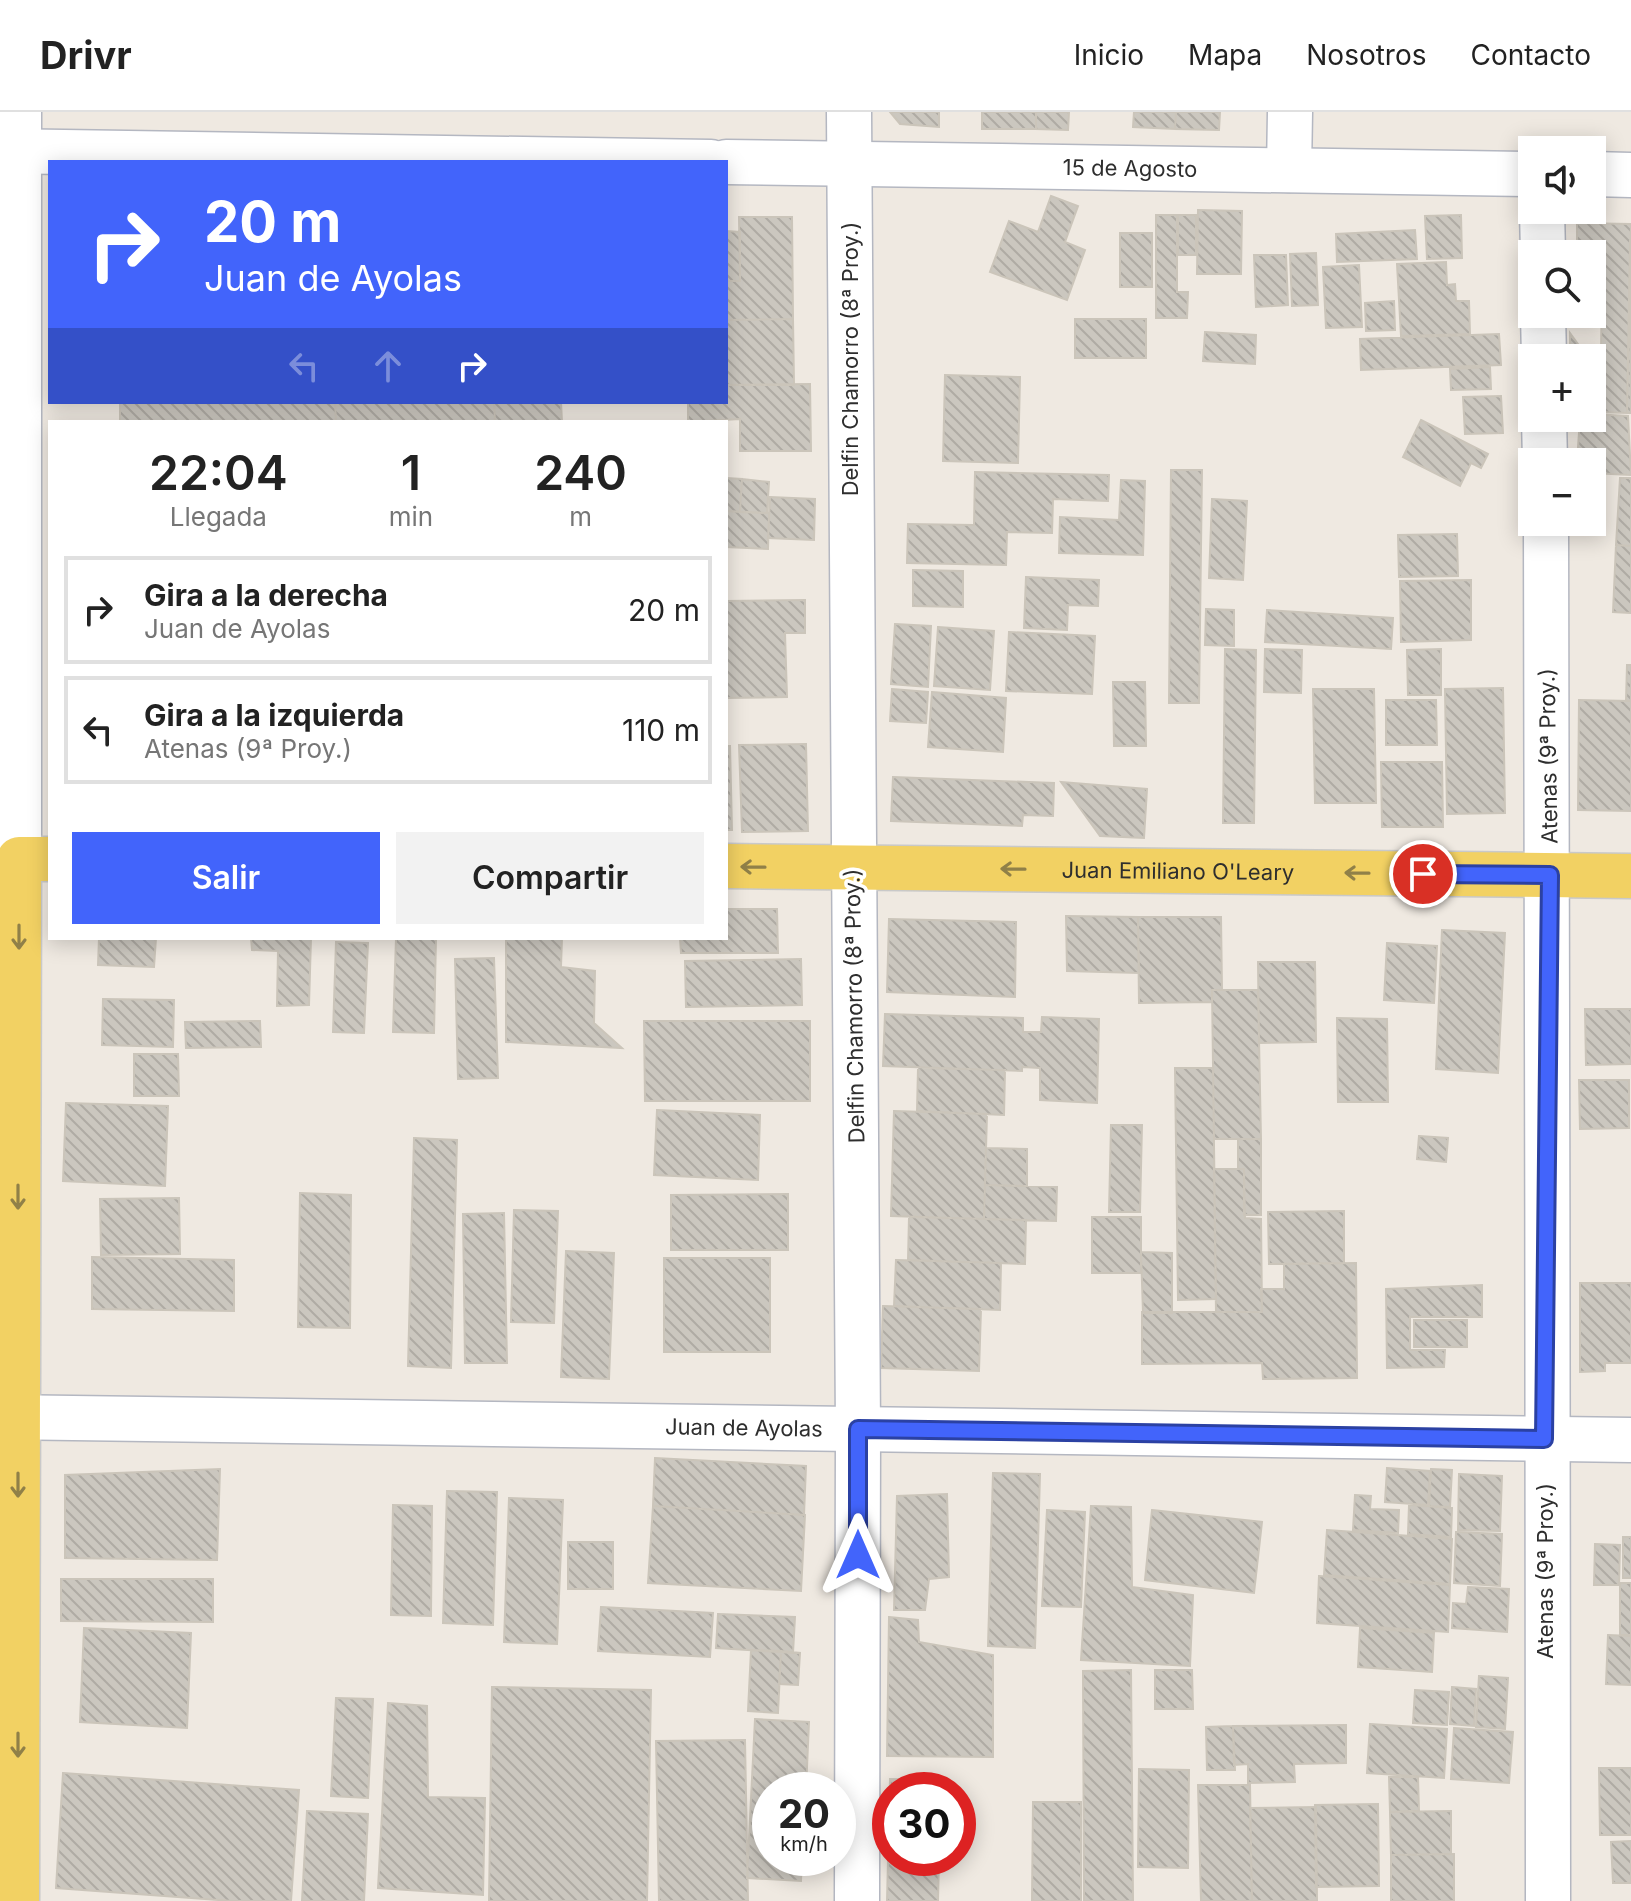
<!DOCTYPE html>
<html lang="es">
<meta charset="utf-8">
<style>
:root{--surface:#fff;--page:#f2f2f2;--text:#222;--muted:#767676;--line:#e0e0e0;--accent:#4264fb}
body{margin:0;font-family:Inter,sans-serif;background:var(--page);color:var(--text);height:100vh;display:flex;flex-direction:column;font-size:30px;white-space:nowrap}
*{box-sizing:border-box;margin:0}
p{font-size:26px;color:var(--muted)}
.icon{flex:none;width:44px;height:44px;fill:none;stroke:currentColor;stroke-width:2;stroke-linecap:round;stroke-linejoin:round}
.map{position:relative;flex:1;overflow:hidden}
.sheet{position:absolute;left:48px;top:308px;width:680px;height:520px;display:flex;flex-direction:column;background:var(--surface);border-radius:0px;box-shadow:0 4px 20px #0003}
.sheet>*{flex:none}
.banner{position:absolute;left:48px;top:48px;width:680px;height:244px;border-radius:0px;box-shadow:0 4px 20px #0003;background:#4264fb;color:#fff;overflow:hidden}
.fabs{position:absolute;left:1518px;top:24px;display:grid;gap:16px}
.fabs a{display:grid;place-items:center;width:88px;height:88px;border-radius:0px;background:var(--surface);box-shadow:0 4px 20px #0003;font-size:40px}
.speed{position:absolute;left:752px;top:1660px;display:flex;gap:16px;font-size:40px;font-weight:700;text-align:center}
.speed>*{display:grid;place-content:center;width:104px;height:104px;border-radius:50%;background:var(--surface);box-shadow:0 4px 20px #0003;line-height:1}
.speed small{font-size:20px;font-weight:400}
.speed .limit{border:12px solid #d22;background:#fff;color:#111}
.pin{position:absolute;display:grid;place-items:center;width:68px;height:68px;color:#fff;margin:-34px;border:4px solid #fff;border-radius:50%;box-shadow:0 2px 8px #0007}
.me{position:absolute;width:88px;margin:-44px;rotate:0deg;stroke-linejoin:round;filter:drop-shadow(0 0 6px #0008)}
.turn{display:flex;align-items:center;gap:28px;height:168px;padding:0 24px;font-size:36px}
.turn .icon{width:104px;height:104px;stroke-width:2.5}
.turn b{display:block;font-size:56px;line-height:68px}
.lanes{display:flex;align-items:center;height:76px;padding:0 24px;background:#0003;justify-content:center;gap:40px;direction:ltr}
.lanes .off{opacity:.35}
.eta{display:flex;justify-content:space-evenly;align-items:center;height:136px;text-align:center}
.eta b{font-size:48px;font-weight:600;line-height:56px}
.button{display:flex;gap:16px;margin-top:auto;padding:16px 24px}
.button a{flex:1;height:92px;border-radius:0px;background:var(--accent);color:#fff;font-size:32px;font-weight:600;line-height:92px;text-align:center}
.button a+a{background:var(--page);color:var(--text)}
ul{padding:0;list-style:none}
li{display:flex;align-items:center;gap:24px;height:108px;margin:0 16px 12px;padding:0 8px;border:4px solid var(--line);border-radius:0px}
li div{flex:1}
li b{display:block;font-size:30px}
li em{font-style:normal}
header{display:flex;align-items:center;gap:48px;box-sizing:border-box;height:112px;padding:0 40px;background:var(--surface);border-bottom:2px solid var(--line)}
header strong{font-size:38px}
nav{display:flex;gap:44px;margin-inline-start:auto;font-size:28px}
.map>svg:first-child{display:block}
.building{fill:url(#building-back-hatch);stroke:#cbc5ba;stroke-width:2}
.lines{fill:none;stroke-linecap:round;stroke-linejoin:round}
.minor-casing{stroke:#b4b7c1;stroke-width:47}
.major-casing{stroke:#c9c9c9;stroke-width:47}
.minor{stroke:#fff;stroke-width:44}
.major{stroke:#f2d163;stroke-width:44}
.oneway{stroke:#908048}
.route-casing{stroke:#2b41a3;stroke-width:20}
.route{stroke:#4264fb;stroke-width:14}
.labels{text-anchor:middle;stroke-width:7;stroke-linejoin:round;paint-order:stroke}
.street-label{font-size:22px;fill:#2e2e2e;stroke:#fff}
</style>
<header>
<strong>Drivr</strong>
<nav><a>Inicio</a><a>Mapa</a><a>Nosotros</a><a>Contacto</a></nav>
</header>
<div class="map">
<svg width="1631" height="1789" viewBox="0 0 1631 1789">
<defs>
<pattern id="building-back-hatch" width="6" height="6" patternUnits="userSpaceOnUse" patternTransform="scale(2)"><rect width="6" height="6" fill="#cbc7bf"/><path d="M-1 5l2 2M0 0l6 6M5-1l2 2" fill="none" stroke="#afaba4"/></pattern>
</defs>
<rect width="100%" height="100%" fill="#efe9e1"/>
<path class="building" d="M890,0H939V15L900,12Z
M982,0H1036V17H982Z
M1036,0H1069L1068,18L1036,17Z
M1134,0H1176L1175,17L1133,15Z
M1176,0H1220L1219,18L1175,17Z
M1051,84L1078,94L1065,130L1085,138L1067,188L990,160L1009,109L1038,120Z
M1198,98L1242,99L1241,162H1197Z
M1156,103H1177V180H1188L1187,206H1156Z
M1178,103H1196V143H1178Z
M1461,103L1462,146L1427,147L1425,104Z
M739,105H792L793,207L726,208V169H740Z
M1577,111L1631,112L1627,301L1600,300L1602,176H1592V142H1577Z
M1415,118L1417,147L1337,150L1336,122Z
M726,119L740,120V169H726Z
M1120,121H1152V175H1120Z
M1630,128L1631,301H1627Z
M1316,141L1318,193L1292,194L1290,142Z
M1254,143H1286L1288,193L1256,195Z
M1446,150L1447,173L1455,172L1456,189H1469L1470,222L1401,224L1397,152Z
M1359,153L1362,215L1326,216L1323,155Z
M1592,176H1602V208H1577V202H1592Z
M1394,189L1395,218L1366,219L1365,191Z
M793,207L794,273H726V208Z
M1075,207H1146V246H1075Z
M1205,220L1256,223L1255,252L1203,249Z
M1570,221L1588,246H1570Z
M1499,222L1501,253L1361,258L1360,227Z
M1592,251L1601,263L1600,300L1592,289Z
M1490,255L1491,277L1451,278L1450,257Z
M945,263L1020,265L1018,351L943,349Z
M810,272L811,339H740V307L688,310V290H726V273Z
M1501,284L1503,321L1465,322L1463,285Z
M120,290H335L336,310H120Z
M335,290H494L495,310H336Z
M494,290H561L562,310H495Z
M1592,302L1628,304L1631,363L1592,361V350H1577L1580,306H1592Z
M1421,308L1488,342L1481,356L1471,351L1460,374L1403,345Z
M1171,358H1202L1199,591H1169Z
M975,360L1109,363L1108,389L1053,387L1052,421L1007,420L1006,453L907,451L908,412L974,413Z
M726,366L742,367L740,400L726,399Z
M1620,366H1631V434L1616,433Z
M742,367L769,370L767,401L740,400Z
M1121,368L1145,369L1143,443L1059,441L1060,405L1119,408Z
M770,385L815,387L814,428L768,426Z
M1212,387L1247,389L1243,468L1209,466Z
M726,399L769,401L768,437L726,435Z
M1457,422L1458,464L1399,465L1398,423Z
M1616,433L1631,434V501L1613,500Z
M913,458L963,459V495L913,494Z
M1026,465L1099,468L1098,494L1068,493L1067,518L1024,516Z
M1471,468V528L1401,530L1400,469Z
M805,488V521H785L787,585L726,586V489Z
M1206,497L1234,498V534L1205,533Z
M1267,498L1393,506L1391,537L1265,530Z
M895,512L931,514L928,575L891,572Z
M938,515L994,519L990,578L934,574Z
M1009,520L1095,524L1092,582L1006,579Z
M1225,537L1256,538L1254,711H1223Z
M1265,537L1302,538L1301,581L1264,580Z
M1441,537V583H1408L1407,538Z
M1627,553H1631V589H1626Z
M1113,570H1145L1146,634H1114Z
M1503,576L1505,701L1447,702L1445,577Z
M892,577L928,580L926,611L890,609Z
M1313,577H1374L1376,691H1315Z
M932,580L1006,586L1003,640L928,635Z
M1386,588H1436L1437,633H1386Z
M1579,588L1631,589V699L1578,698Z
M806,632L808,719L742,720L739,633Z
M726,634H730L732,718H726Z
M1381,650H1442L1443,715H1382Z
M893,665L1054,671L1053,704L1023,703L1022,714L891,709Z
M1061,670L1147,677L1144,726L1100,724Z
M726,797H777L778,841H681L680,826H726Z
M1066,804L1138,805L1139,861L1067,859Z
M1138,805H1221L1222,878H1212V890L1139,891Z
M889,807L1016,810L1015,885L887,880Z
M1442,818L1505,821L1498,961L1436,957Z
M99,826H156L154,855L98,853Z
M251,826H311L309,893L277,894L278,839L252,838Z
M396,826H436L434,921L393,920Z
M506,826H562L561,855L595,859L594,911L622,936L506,930Z
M336,830L368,831L364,921L333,920Z
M1387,831L1437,834L1434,891L1384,888Z
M494,846L498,966L458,967L455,847Z
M801,847L802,893L686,895L685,849Z
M1258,850H1315L1316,930L1259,931Z
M1212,878H1258L1261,1027H1214Z
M103,887L174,888L173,935L102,933Z
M1585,897H1631V952L1586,953Z
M885,902L1023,906V920H1041L1042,905L1099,907L1097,991L1040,988V956L1022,955V959L883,954Z
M1337,906L1387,907L1388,990H1338Z
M260,909L261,935L186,936L185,910Z
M644,909H810V989H645Z
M134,942H178L179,984H134Z
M918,956L1005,958L1004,1003L917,999Z
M1175,956H1213L1216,1187L1178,1188Z
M1579,968H1629V1016L1580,1017Z
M66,991L168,994L165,1074L63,1069Z
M657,998L760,1003L758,1068L654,1063Z
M894,999L987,1002L984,1107L891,1104Z
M1111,1013H1142L1140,1100H1109Z
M1419,1024L1448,1026L1446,1050L1417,1047Z
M414,1026L457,1028L451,1256L408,1254Z
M1238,1027H1261V1103H1244V1057H1238Z
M986,1036L1027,1037V1074L985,1073Z
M1214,1057H1244L1245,1106L1261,1107L1262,1200H1216Z
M985,1073L1057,1075L1056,1109L984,1107Z
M300,1081L351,1083L350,1216L298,1215Z
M788,1082V1138H671V1083Z
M179,1086L180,1142L101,1143L100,1087Z
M514,1098L558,1099L554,1211L511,1210Z
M1344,1099V1151L1269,1152L1268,1100Z
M504,1101L507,1251H465L463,1102Z
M909,1105L1026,1108L1025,1152L908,1148Z
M1092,1105H1141V1161H1092Z
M566,1139L614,1141L609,1267L561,1265Z
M1141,1140L1172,1141V1201H1143Z
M92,1145L234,1148V1199L92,1197Z
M664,1146H770V1240H664Z
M896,1148L1001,1151L1000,1198L894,1194Z
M1356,1151L1357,1266L1263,1267L1262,1251L1142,1252V1200H1262L1261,1177H1284V1152Z
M1580,1171H1631V1251H1605V1259L1580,1260Z
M1482,1173V1205H1410V1238H1445L1444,1255L1387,1256L1386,1177Z
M883,1194L981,1197L979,1259L881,1256Z
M1414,1208H1467V1235H1414Z
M655,1346L806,1354L804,1403L653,1394Z
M1387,1356L1430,1359L1428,1393L1385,1390Z
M220,1357L217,1448L65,1446V1363Z
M1431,1357L1452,1358L1450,1395L1429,1394Z
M993,1361L1040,1362L1035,1536L988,1534Z
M1459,1362L1502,1364L1500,1419L1458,1418Z
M447,1379L497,1380L493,1513L443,1511Z
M947,1382L949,1465L929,1467L925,1498H894L897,1384Z
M1355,1383L1371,1384L1370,1397L1399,1398L1398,1421L1353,1418Z
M509,1386L563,1388L557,1532L504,1530Z
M393,1393L432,1394L431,1504L391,1503Z
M1409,1393L1452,1396L1451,1425L1408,1422Z
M653,1394L805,1403L801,1479L648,1471Z
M1091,1394L1131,1395L1132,1475L1193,1483L1190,1554L1081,1548Z
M1047,1398L1085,1400L1081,1495L1042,1494Z
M1152,1398L1262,1410L1254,1481L1145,1468Z
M1327,1418L1452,1427L1450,1472L1324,1463Z
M1456,1420L1502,1422L1500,1474L1454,1471Z
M1623,1425H1631V1466H1623Z
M568,1430H613V1477H568Z
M1595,1432L1620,1433L1619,1473H1594Z
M1319,1464L1450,1473L1448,1520L1317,1511Z
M61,1467H213V1510L61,1509Z
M1620,1471H1631V1523H1620Z
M1468,1475L1509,1477L1507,1520L1452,1516L1453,1491L1466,1492Z
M601,1495L713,1501L710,1545L598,1539Z
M718,1502L795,1505L793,1541L716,1536Z
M889,1505L918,1508L919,1530L993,1543V1645L887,1644Z
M84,1516L191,1521L187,1616L80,1610Z
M1360,1516L1434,1521L1432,1560L1358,1555Z
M1608,1523L1631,1524V1573L1606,1572Z
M751,1538L781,1539L778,1601L748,1599Z
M781,1539L800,1541L798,1573L779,1572Z
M1131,1558L1133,1789H1084L1083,1559Z
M1155,1558H1192L1193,1597H1155Z
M1479,1564L1508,1566L1505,1617L1476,1615Z
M492,1575L651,1578L647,1789H489Z
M1452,1575L1476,1577L1474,1614L1450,1612Z
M1415,1578L1449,1580L1447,1613L1413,1611Z
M336,1586L373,1587L368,1686L331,1684Z
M388,1591L427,1594L428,1685L485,1686L483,1783L378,1776Z
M755,1607L809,1610L806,1678H770V1746H802L801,1769L747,1766Z
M1370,1612L1447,1617L1444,1666L1367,1661Z
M1346,1613V1651L1294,1652L1295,1670L1248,1671V1652L1234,1653L1233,1614Z
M1233,1614L1235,1658H1207L1206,1615Z
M1454,1616L1513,1620L1509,1671L1451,1667Z
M745,1628L748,1789H659L656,1629Z
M1599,1656H1631V1723H1600Z
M1139,1657L1189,1658L1188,1756L1138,1755Z
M63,1661L299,1678L291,1789H232L56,1776Z
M1389,1665H1418L1419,1699L1390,1700Z
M890,1667L941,1668L940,1678H890V1746H939L938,1789H887Z
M1198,1673H1250L1252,1789H1201Z
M1033,1690H1081V1789H1032Z
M1378,1692L1379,1774L1316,1775L1315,1693Z
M1316,1695L1317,1789H1252L1250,1696Z
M307,1699L368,1702L364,1789H302Z
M1451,1699V1742L1391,1743L1390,1700Z
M1631,1729V1771H1613L1611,1730Z
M1454,1742V1789H1391V1743Z"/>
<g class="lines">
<defs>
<g id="minor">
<path d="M849,0L858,1317L857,1789"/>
<path d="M0,39L711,50"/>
<path id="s1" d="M726,50L1532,62"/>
<path d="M1289,58L1290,0"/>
<path d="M1592,62L1631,63"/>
<path d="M1542,98L1543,142"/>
<path d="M1543,202L1544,246"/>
<path d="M1544,306L1545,350"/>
<path d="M1546,410C1551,870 1544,1329 1548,1789"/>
<path d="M0,747H19V0"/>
<path id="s2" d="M0,1305L1631,1328"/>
</g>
<g id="major">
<path id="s3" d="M726,754L1631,764"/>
<path d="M17,1789L19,747H50"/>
</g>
</defs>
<use href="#minor" class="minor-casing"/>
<use href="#major" class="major-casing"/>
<use href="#minor" class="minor"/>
<use href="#major" class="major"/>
</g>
<defs><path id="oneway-shaft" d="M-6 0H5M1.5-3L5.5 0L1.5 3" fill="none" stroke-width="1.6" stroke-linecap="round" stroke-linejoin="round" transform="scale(2)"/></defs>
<g class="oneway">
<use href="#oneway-shaft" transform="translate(753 755) rotate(-179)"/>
<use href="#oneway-shaft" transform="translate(1013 757) rotate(-179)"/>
<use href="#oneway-shaft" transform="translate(1357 761) rotate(-179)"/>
<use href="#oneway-shaft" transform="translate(19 825) rotate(90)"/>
<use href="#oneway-shaft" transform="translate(18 1085) rotate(90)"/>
<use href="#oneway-shaft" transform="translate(18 1373) rotate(90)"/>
<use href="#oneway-shaft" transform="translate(18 1633) rotate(90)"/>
</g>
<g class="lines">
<defs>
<path id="route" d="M858,1443V1317L1544,1327L1550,763L1423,762"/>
</defs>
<use href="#route" class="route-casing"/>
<use href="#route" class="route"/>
</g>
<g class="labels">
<g class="street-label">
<text dy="8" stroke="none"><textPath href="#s1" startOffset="404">15 de Agosto</textPath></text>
<text transform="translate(850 247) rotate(-90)" y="8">Delfin Chamorro (8ª Proy.)</text>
<text transform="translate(1548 644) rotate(-91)" y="8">Atenas (9ª Proy.)</text>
<text dy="8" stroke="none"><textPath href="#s3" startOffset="452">Juan Emiliano O'Leary</textPath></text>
<text transform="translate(854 894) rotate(-91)" y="8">Delfin Chamorro (8ª Proy.)</text>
<text dy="8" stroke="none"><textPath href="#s2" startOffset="744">Juan de Ayolas</textPath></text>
<text transform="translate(1545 1459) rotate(-90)" y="8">Atenas (9ª Proy.)</text>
</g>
</g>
</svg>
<div class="fabs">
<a><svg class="icon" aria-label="sound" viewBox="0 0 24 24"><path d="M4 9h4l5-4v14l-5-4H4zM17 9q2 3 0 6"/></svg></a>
<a><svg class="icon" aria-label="search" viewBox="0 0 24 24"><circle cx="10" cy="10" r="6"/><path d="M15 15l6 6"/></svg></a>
<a>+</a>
<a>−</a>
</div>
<div class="speed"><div>20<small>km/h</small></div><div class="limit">30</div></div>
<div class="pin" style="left:1423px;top:762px;background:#d93025"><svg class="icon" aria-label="arrive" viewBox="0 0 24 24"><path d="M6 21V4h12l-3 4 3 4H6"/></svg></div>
<svg class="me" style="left:858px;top:1443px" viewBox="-20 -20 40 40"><path d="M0-17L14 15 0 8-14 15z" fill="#4264fb" stroke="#fff" stroke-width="4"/></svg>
<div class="banner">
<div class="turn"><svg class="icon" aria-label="right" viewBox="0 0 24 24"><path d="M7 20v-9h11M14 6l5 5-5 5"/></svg><div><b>20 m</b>Juan de Ayolas</div></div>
<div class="lanes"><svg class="icon off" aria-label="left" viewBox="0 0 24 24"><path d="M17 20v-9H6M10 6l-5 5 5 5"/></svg><svg class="icon off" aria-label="ahead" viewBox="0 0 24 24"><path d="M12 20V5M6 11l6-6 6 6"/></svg><svg class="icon" aria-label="right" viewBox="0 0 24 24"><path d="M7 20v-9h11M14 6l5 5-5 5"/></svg></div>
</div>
<section class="sheet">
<div class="eta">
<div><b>22:04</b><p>Llegada</p></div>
<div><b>1</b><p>min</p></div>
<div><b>240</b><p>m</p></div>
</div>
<ul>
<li><svg class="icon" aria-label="right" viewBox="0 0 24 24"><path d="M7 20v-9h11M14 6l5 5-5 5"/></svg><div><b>Gira a la derecha</b><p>Juan de Ayolas</p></div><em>20 m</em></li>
<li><svg class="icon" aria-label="left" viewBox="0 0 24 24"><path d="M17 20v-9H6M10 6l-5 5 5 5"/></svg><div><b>Gira a la izquierda</b><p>Atenas (9ª Proy.)</p></div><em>110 m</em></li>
</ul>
<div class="button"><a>Salir</a><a>Compartir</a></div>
</section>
</div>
